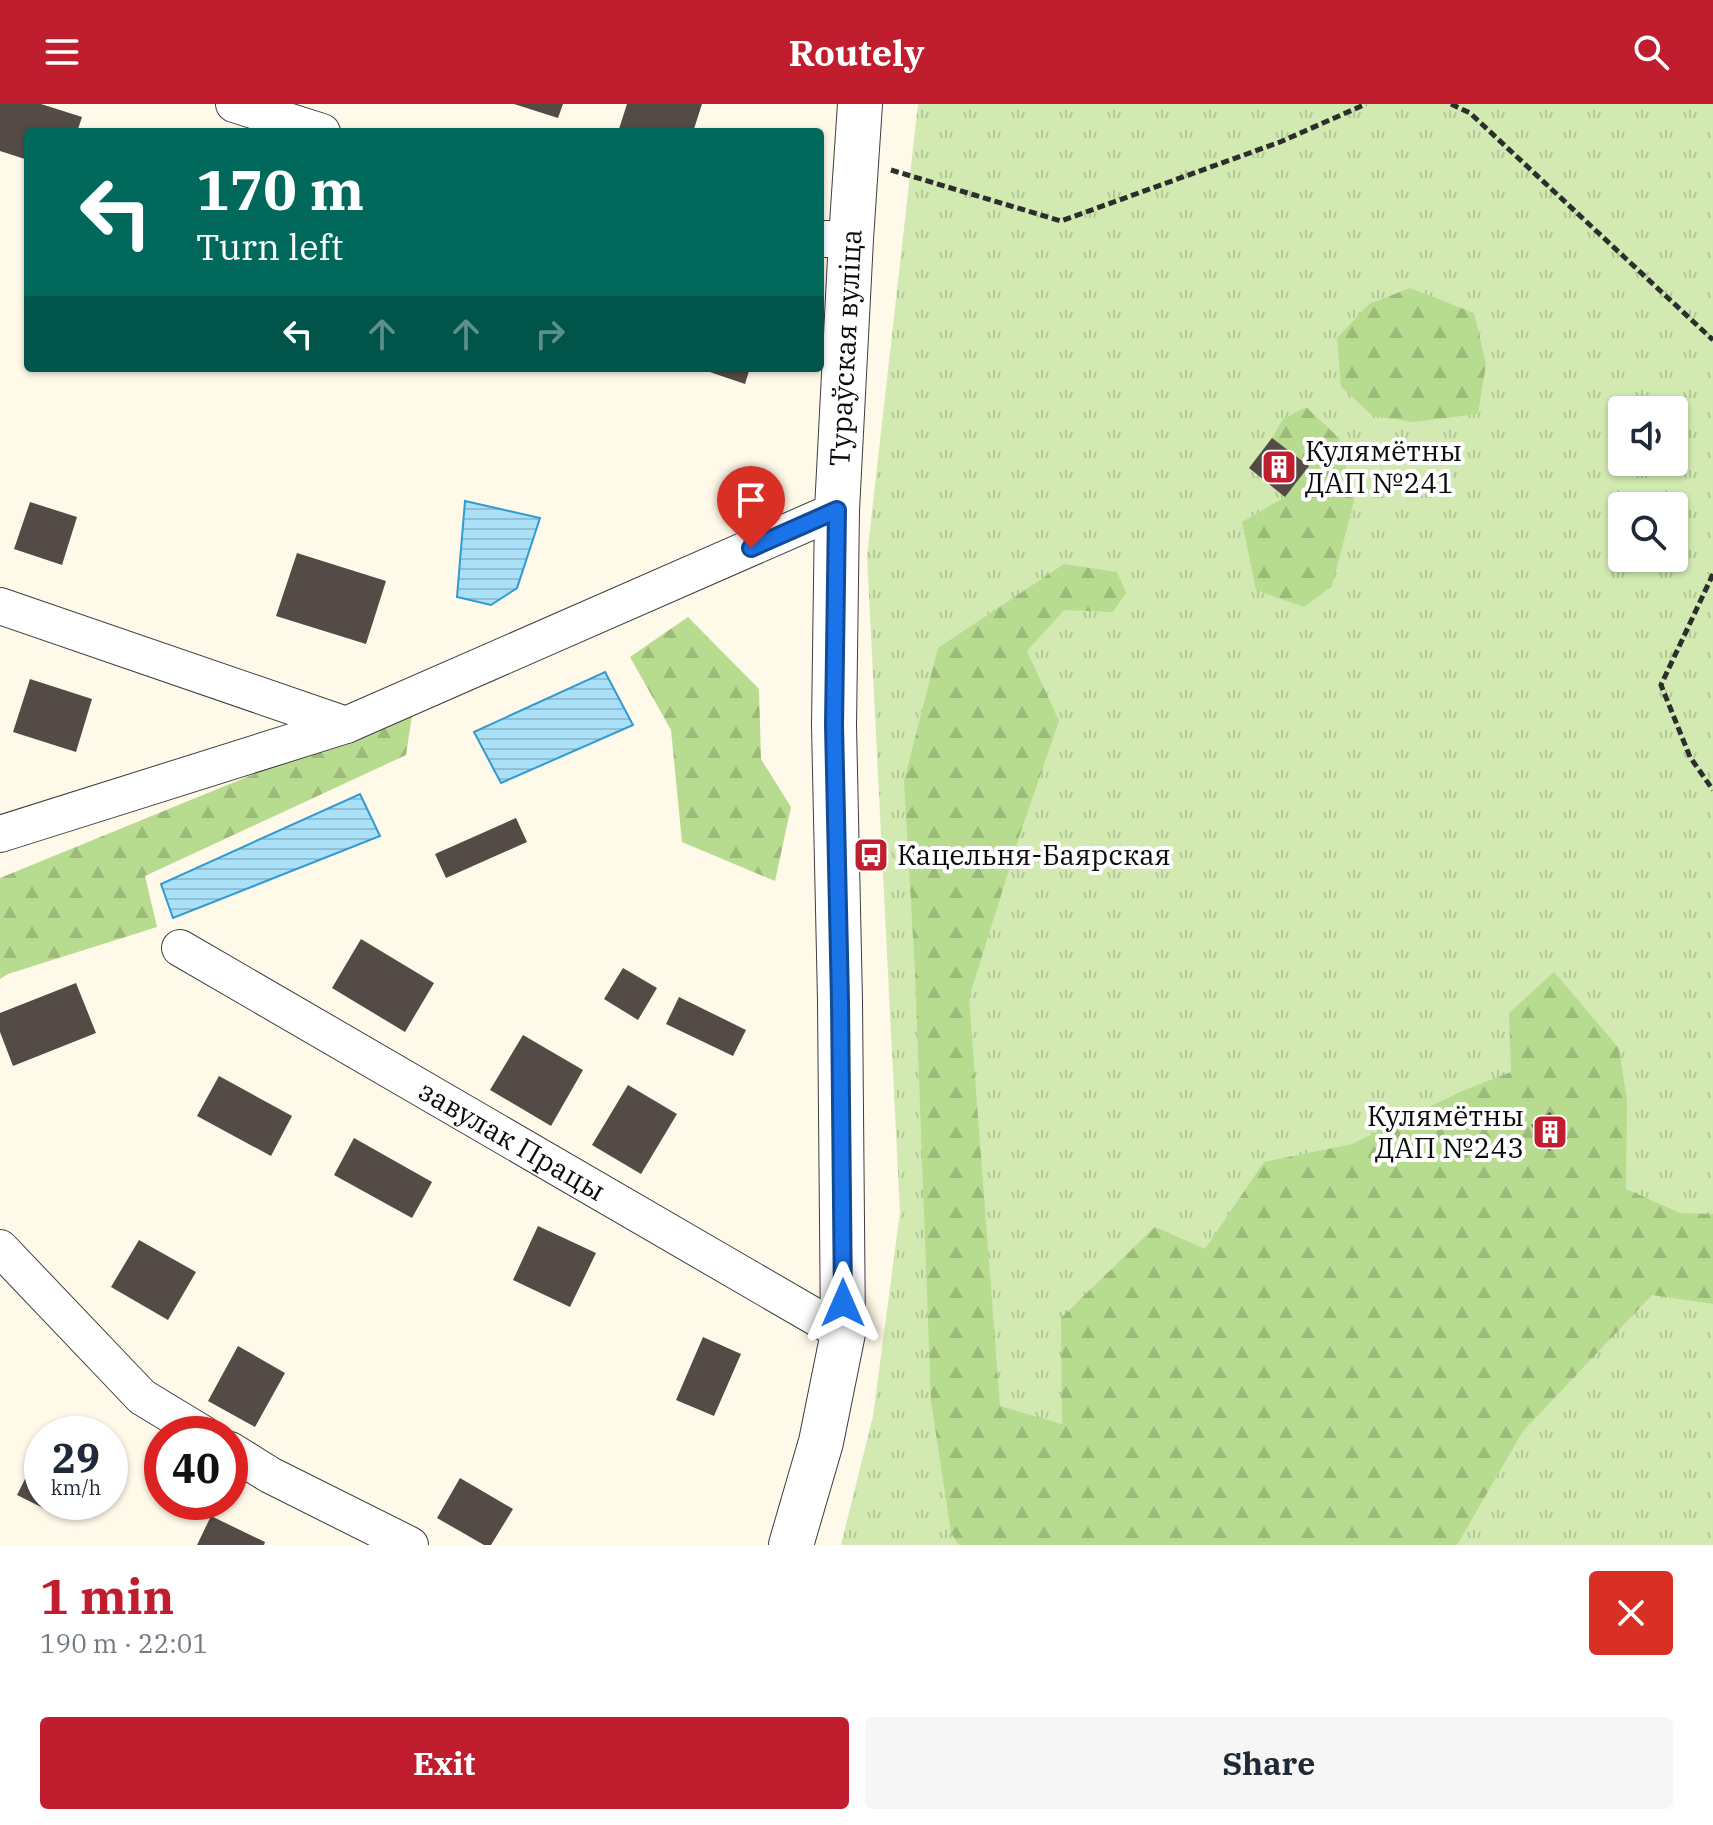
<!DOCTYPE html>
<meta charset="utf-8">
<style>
:root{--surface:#fff;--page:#f6f6f7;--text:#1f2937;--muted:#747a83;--accent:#c01e2f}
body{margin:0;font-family:"IBM Plex Serif",serif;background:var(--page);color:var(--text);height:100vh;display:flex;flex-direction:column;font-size:30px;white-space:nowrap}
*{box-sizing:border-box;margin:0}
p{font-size:26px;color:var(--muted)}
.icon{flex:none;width:44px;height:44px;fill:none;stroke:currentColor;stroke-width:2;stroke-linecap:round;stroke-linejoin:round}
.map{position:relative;height:1441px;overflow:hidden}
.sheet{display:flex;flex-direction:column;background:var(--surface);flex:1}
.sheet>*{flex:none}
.top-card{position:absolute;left:24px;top:24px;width:800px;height:244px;border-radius:8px;box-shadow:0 2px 6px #0004;background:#00695c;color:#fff;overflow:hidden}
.tools{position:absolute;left:1608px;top:292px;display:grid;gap:16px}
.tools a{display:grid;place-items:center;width:80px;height:80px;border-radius:8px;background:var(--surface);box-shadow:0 2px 6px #0004;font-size:40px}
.speed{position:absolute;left:24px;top:1312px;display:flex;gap:16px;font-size:40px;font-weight:700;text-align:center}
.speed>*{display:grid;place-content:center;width:104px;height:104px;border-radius:50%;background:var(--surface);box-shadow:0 2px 6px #0004;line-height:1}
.speed small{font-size:20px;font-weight:400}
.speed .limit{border:12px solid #d22;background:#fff;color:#111}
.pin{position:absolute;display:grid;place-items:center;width:68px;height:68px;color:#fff;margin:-82px -34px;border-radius:50% 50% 50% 0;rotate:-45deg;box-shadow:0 0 8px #0007}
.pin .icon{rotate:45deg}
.me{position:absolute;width:88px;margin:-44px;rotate:0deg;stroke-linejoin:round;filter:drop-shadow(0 0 6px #0008)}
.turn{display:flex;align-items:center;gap:28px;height:168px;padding:0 40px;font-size:36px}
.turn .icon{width:104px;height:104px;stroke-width:2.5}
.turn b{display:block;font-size:56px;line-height:68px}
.lanes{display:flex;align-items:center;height:76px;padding:0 40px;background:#0003;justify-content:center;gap:40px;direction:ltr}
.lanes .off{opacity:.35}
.round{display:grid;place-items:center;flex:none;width:84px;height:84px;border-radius:8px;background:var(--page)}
.overview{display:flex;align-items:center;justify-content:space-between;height:136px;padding:0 40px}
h1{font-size:48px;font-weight:700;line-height:60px;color:var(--accent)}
.button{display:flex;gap:16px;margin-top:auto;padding:16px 40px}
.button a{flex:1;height:92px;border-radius:8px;background:var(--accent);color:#fff;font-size:32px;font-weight:700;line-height:92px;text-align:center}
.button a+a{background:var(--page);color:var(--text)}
header{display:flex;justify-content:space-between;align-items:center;height:104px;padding:0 40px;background:var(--accent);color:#fff;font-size:36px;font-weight:700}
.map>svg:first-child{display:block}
.grass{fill:url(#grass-tufts);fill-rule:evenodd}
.forest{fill:url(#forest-firs)}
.water{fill:url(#water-rules);stroke:#2f9bd3;stroke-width:2}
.building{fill:#544b47}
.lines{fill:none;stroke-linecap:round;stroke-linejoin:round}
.minor-casing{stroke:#3e3e3e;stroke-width:38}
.tertiary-casing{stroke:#3e3e3e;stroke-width:46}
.path{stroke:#2d2d2d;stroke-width:5;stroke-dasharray:8 4;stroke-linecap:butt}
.minor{stroke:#fff;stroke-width:36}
.tertiary{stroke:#fff;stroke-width:44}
.route-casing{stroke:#114b97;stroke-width:20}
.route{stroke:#1a73e8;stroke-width:14}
.labels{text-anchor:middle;stroke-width:8;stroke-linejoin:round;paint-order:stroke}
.street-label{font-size:28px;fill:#0b0b0b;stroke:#fff}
.poi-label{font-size:28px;fill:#0b0b0b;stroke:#fff;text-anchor:start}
</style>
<header><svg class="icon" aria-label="menu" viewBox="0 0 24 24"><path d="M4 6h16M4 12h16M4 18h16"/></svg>Routely<svg class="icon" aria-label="search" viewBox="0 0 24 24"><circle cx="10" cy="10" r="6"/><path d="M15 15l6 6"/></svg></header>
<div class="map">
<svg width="1713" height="1441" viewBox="0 0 1713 1441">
<defs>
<pattern id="grass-tufts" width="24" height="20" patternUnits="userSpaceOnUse" patternTransform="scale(2)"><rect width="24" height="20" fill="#d2eab2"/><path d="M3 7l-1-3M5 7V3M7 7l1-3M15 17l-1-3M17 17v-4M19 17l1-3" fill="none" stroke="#b3c798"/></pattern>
<pattern id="forest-firs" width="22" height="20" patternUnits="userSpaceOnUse" patternTransform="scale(2)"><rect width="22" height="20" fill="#b7dc90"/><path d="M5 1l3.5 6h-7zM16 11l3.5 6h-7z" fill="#9cbb7b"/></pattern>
<pattern id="water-rules" width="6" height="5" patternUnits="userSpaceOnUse" patternTransform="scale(2)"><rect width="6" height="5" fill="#abe0f9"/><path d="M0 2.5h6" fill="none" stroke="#92bfd4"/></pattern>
</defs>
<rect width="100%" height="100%" fill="#fff9e9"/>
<path class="grass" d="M918,0H1713V1441H841L873,1312L900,1108L867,452ZM1622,306H1674V358H1622ZM1622,402H1674V454H1622Z"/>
<path class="forest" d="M1410,184L1474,209L1486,260L1478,310L1414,318L1373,312L1341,283L1337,234L1369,200Z
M1306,303L1339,334L1354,397L1332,482L1304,503L1256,486L1242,418L1285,393L1308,362L1272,334L1283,315Z
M1064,460L1117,468L1126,489L1113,508L1064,506L1027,547L1059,617L1021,727L969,894L1000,1302L1062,1320L1061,1214L1155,1123L1205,1145L1264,1058L1352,1040L1462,987L1511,968L1509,909L1554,868L1619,944L1627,996L1626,1085L1680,1109L1713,1110V1200L1652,1191L1523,1327L1457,1441H959L951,1429L931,1297L915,868L904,677L938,544Z
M688,513L759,585L761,655L791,703L775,777L682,738L671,626L630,553Z
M413,605L406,651L145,772L157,823L8,870L0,875V774Z"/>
<path class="water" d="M465,397L540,414L517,484L491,501L457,493Z
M605,568L633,621L501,679L474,628Z
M360,690L380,732L173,814L161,780Z"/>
<path class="building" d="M0,0H41L82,13L77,28H28V56L0,47Z
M514,0H563L558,14Z
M627,0H702L693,28H618Z
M698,264H750L745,280Z
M1272,334L1309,362L1285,393L1249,364Z
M30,398L77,413L62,461L14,445Z
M297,449L386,477L366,540L276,512Z
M30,575L92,595L76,648L13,628Z
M516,714L527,738L446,774L435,750Z
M361,835L434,879L405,928L332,884Z
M623,864L657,884L638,916L604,895Z
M76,879L96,929L13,962L0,928V909Z
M679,893L746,926L733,952L666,920Z
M523,931L583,966L551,1022L490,986Z
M219,972L292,1012L271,1052L197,1012Z
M628,981L677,1010L641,1070L592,1041Z
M1550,1008L1568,1034L1549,1047L1531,1021Z
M354,1034L432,1078L412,1114L334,1071Z
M538,1122L596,1149L570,1203L513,1176Z
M139,1136L196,1168L168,1216L111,1183Z
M703,1233L741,1250L714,1312L676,1296Z
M238,1242L285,1269L255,1323L208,1297Z
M39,1347L42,1348V1398H71L63,1414L17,1391Z
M460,1374L513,1405L491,1441H484L437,1414Z
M211,1412L265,1438L264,1441H197Z"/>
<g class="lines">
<defs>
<g id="minor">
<path d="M234,0L322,28"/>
<path d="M820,135H851"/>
<path d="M0,502L346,621"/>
<path d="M0,730L346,621L837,406"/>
<path id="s1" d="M180,844L843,1229"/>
<path d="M0,1144L142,1293L203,1330"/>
<path d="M230,1346L270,1371L410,1441"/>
</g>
<g id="tertiary">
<path id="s2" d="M791,1441L821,1338L843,1229L840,897L834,621L837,406L851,135L860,0"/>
</g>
</defs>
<use href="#minor" class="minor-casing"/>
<use href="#tertiary" class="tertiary-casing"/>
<path class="path" d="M1451,0L1470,9L1713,236
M891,66L1061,117L1280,38L1366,0
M1713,470L1661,581L1690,653L1713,686"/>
<use href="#minor" class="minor"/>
<use href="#tertiary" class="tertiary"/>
</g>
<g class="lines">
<defs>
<path id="route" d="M751,444L837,406L834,621L840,897L843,1199"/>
</defs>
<use href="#route" class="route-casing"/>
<use href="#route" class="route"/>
</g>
<defs>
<symbol id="building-square" viewBox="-11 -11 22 22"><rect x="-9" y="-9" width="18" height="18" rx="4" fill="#c01e2f" stroke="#fff"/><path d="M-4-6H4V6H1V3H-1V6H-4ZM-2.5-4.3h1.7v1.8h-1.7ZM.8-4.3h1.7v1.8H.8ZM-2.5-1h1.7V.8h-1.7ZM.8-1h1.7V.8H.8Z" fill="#fff"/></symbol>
<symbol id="bus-square" viewBox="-11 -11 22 22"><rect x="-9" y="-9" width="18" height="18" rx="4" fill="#c01e2f" stroke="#fff"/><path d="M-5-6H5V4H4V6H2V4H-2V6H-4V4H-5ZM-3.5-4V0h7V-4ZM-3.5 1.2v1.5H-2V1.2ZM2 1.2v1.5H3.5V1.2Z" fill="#fff"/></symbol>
</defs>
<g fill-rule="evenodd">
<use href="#building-square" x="1259" y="343" width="40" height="40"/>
<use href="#bus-square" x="851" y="731" width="40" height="40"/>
<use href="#building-square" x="1530" y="1008" width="40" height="40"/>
</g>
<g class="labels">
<g class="street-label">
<text dy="10" stroke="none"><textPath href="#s2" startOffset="1204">Тураўская вуліца</textPath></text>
<text dy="10" stroke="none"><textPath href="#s1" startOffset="384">завулак Працы</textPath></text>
</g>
<g class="poi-label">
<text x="1305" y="357">Кулямётны<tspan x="1305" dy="32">ДАП №241</tspan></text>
<text x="897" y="761">Кацельня-Баярская</text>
<text x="1524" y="1022" text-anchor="end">Кулямётны<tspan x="1524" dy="32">ДАП №243</tspan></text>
</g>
</g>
</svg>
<div class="tools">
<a><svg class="icon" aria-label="sound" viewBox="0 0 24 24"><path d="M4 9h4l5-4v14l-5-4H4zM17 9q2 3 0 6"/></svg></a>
<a><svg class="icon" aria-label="search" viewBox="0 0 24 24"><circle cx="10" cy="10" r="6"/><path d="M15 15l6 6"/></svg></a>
</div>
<div class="speed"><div>29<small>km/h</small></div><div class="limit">40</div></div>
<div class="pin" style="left:751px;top:444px;background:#d93025"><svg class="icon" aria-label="arrive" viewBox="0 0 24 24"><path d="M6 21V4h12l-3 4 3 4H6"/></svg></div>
<svg class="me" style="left:843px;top:1199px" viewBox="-20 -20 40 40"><path d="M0-17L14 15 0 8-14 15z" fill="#1a73e8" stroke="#fff" stroke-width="4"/></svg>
<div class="top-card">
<div class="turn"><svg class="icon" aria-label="left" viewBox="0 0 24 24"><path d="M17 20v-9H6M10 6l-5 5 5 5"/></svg><div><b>170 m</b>Turn left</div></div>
<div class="lanes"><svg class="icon" aria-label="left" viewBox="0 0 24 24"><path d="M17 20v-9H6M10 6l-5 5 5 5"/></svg><svg class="icon off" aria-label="ahead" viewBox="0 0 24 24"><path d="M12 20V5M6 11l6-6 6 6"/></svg><svg class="icon off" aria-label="ahead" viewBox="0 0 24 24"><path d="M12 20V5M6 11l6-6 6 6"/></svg><svg class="icon off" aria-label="right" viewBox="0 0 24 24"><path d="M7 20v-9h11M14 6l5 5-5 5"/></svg></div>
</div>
</div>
<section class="sheet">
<div class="overview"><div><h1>1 min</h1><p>190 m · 22:01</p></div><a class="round" style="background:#d93025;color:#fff"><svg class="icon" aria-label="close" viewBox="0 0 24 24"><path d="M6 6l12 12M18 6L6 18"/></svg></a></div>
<div class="button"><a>Exit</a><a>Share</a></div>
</section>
